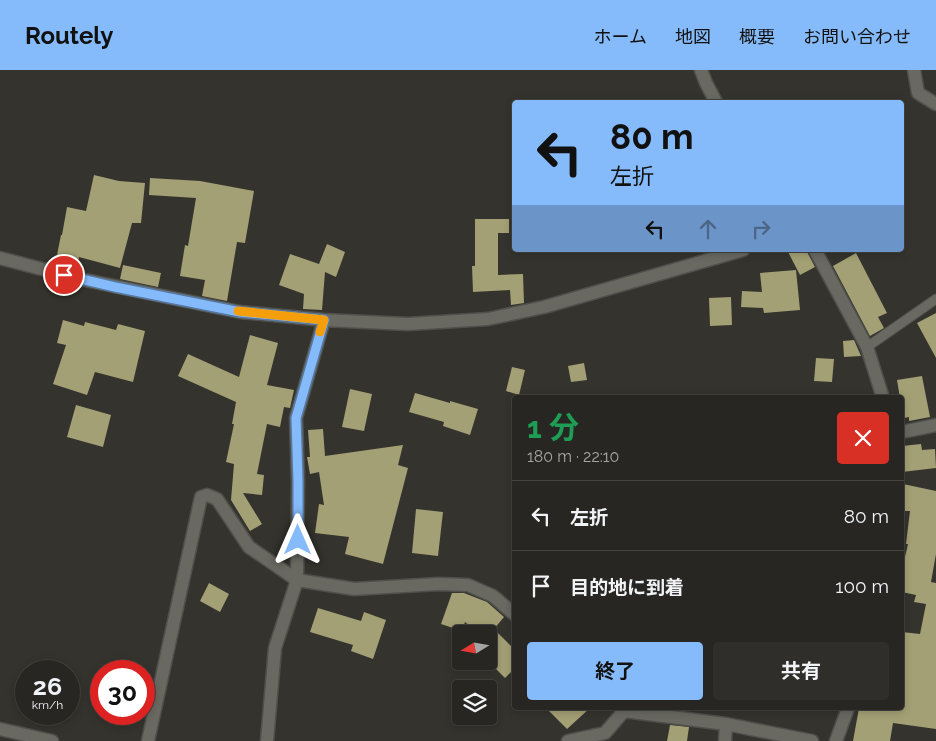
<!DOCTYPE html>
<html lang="ja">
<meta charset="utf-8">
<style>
:root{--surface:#272622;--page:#2f2e2a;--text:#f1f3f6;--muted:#a4a5a5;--line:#434340;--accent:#86bbfb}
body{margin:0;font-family:Raleway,"Noto Sans JP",sans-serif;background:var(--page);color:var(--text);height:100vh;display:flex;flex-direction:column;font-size:19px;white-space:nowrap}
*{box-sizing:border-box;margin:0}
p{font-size:16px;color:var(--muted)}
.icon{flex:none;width:28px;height:28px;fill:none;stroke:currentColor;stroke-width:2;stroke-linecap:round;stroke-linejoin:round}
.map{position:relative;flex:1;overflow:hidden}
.sheet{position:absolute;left:512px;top:325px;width:392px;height:315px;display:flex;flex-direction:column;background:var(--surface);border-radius:5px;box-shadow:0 2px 8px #0003,0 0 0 1px var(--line)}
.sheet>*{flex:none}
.banner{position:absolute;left:512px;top:30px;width:392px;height:152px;border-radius:5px;box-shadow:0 2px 8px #0003,0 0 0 1px var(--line);background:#86bbfb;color:#111;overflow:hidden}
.needle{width:32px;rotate:259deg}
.fabs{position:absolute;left:452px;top:555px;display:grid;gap:10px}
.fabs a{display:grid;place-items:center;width:45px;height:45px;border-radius:5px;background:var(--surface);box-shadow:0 2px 8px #0003,0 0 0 1px var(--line);font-size:25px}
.speed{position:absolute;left:15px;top:590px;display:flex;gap:10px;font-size:25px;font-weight:700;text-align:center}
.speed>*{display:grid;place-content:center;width:65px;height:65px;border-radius:50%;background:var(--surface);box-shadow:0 2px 8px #0003,0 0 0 1px var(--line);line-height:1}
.speed small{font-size:12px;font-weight:400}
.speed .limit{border:8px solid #d22;background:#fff;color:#111}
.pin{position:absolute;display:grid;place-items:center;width:42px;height:42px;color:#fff;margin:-21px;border:2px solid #fff;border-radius:50%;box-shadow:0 1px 5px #0007}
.me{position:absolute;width:55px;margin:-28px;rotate:0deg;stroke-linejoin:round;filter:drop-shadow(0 0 4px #0008)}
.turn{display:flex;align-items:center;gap:18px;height:105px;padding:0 15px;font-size:22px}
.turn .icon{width:65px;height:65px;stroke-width:2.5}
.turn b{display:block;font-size:35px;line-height:42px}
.lanes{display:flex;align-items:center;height:48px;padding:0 15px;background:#0003;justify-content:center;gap:25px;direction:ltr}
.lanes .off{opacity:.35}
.round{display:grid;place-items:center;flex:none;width:52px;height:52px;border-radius:5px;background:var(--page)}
.head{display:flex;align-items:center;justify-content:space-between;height:85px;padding:0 15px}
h1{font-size:30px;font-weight:700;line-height:38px;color:#1e9e55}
.primary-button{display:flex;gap:10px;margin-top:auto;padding:10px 15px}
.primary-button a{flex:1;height:58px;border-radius:5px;background:var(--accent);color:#111;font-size:20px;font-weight:700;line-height:58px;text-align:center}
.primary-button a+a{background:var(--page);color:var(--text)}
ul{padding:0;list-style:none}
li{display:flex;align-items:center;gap:15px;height:70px;padding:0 15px;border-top:1px solid var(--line)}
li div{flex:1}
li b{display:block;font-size:19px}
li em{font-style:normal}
header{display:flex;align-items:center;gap:30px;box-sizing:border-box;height:70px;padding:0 25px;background:var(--accent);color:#111}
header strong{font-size:24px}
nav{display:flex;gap:28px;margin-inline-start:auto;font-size:18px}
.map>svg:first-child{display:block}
.building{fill:#a3a075}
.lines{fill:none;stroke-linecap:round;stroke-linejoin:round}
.lane-casing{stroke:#4f4f4b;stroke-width:11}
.street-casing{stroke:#4f4f4b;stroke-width:15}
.lane{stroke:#696962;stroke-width:9}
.street{stroke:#696962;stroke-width:12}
.route-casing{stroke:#577aa3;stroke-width:12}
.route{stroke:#86bbfb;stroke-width:9}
.slow{stroke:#f59e0b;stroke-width:9}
</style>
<header>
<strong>Routely</strong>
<nav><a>ホーム</a><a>地図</a><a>概要</a><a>お問い合わせ</a></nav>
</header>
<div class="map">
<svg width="936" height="671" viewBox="0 0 936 671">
<rect width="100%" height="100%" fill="#34332d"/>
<path class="building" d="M94,105L119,111L145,113L141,153H132L120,198L79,187L78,194L56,190L61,165H62L67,137L86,141Z
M150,108L200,111L254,121L245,173L237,172L227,231L202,226L205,210L180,206L185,175L188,176L196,128L149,125Z
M475,149H509V163H498V205L523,204L524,233L511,235L510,220L473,222L472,196H475Z
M327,174L345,182L336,207L325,202L322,240L303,239L304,224L279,215L290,184L319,194Z
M787,180H806L815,197L800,205Z
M856,183L887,243L878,247L884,258L870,266L833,196Z
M123,195L161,203L158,217L120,209Z
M796,200L800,240L764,243L763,238L741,237L742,221L762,222L760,203Z
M731,227L732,255L710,256L709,228Z
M936,243V288L917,253Z
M63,250L84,256L85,252L116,260L118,254L145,261L133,312L95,302L87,325L53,314L66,275L57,273Z
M250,265L278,273L267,315L294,320L290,338L284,337L280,357L267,354L257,404L264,405L262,425L243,423L262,454L250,461L231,430L234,394L226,392L234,354H232L236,332L178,306L188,284L239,307Z
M854,270L861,286L844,287L843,271Z
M816,288L834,289L832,312L814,311Z
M584,293L587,310L571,312L568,296Z
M512,297L525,300L519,325L506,321Z
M922,306L930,347L909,351V347L904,348L902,339V328H900L897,310Z
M350,319L372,324L364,361L342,357Z
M415,323L450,333V331L478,339L470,365L443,356L444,352L409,342Z
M76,335L111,345L103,377L67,367Z
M323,359L325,386L403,375L398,395L408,398L383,494L345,484L349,467L315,463L319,434L324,435L319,402L310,404L307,387H310L308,360Z
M921,374L922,380L935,379L936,398L902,402V376Z
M903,414L936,421V484L931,512L936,513V659L893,653L890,671H853L859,638H902V562L920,564L926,534L914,532L916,525L902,522V500L908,474H906L910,441H904Z
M416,439L443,442L438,486L412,483Z
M209,513L229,524L220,542L200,531Z
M452,523H464L487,532L504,547L494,559L515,580V598L505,608L489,592V564H480L465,552L462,561L441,554Z
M318,538L361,551L364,542L386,550L373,589L351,581L353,575L310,562Z
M546,638H590L567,659Z
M673,638H693L692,641L673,639Z
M670,655L689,657L687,671H667Z"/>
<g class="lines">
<defs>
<path id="lane" d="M867,277L936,229"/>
<path id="street" d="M701,0L706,13L716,32
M914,0L918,23L936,34
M815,180L867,277L883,328
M0,188L80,209L240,242L324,250L408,254L488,249L544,237L743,180
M324,250L296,348L298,411L297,510L354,519L438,514L468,515L493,526L515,545
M902,362L936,355
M620,638L624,641L726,654L812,671
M0,659L52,671
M148,671L201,427L207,425L217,429L249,477L297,510L275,578L267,671
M568,671L605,663L624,641
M725,671L726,654
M836,671L848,638"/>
</defs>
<use href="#lane" class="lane-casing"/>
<use href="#street" class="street-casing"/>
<use href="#lane" class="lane"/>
<use href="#street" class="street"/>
</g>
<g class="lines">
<defs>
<path id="route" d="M64,205L115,217L240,242L324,250L296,348L298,411V470"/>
</defs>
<use href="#route" class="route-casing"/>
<use href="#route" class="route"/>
<path class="slow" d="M238,241L324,250L320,262"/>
</g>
</svg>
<div class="fabs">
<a><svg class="needle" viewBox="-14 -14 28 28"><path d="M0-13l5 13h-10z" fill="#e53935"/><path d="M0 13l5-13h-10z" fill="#a4a5a5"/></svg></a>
<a><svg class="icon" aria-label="layers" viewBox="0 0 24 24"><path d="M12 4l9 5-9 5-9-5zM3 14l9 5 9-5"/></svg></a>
</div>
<div class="speed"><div>26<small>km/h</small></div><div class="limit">30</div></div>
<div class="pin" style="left:64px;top:205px;background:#d93025"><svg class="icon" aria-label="arrive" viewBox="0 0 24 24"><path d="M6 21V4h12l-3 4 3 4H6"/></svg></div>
<svg class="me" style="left:298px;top:470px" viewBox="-20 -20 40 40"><path d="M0-17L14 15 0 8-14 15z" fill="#86bbfb" stroke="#fff" stroke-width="4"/></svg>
<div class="banner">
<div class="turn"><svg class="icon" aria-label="left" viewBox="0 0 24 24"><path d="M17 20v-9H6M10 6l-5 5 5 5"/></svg><div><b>80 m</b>左折</div></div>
<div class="lanes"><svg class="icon" aria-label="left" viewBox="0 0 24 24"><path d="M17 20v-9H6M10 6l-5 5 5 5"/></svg><svg class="icon off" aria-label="ahead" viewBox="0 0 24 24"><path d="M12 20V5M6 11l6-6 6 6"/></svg><svg class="icon off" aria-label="right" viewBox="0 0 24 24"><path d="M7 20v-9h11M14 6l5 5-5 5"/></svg></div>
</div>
<section class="sheet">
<div class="head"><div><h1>1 分</h1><p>180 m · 22:10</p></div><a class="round" style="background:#d93025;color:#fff"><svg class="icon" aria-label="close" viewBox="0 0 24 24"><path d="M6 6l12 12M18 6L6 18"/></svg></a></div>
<ul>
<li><svg class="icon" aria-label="left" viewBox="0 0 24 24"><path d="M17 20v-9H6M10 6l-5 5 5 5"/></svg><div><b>左折</b></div><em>80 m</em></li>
<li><svg class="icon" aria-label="arrive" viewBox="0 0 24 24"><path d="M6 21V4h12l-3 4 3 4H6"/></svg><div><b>目的地に到着</b></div><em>100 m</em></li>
</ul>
<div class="primary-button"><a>終了</a><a>共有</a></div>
</section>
</div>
